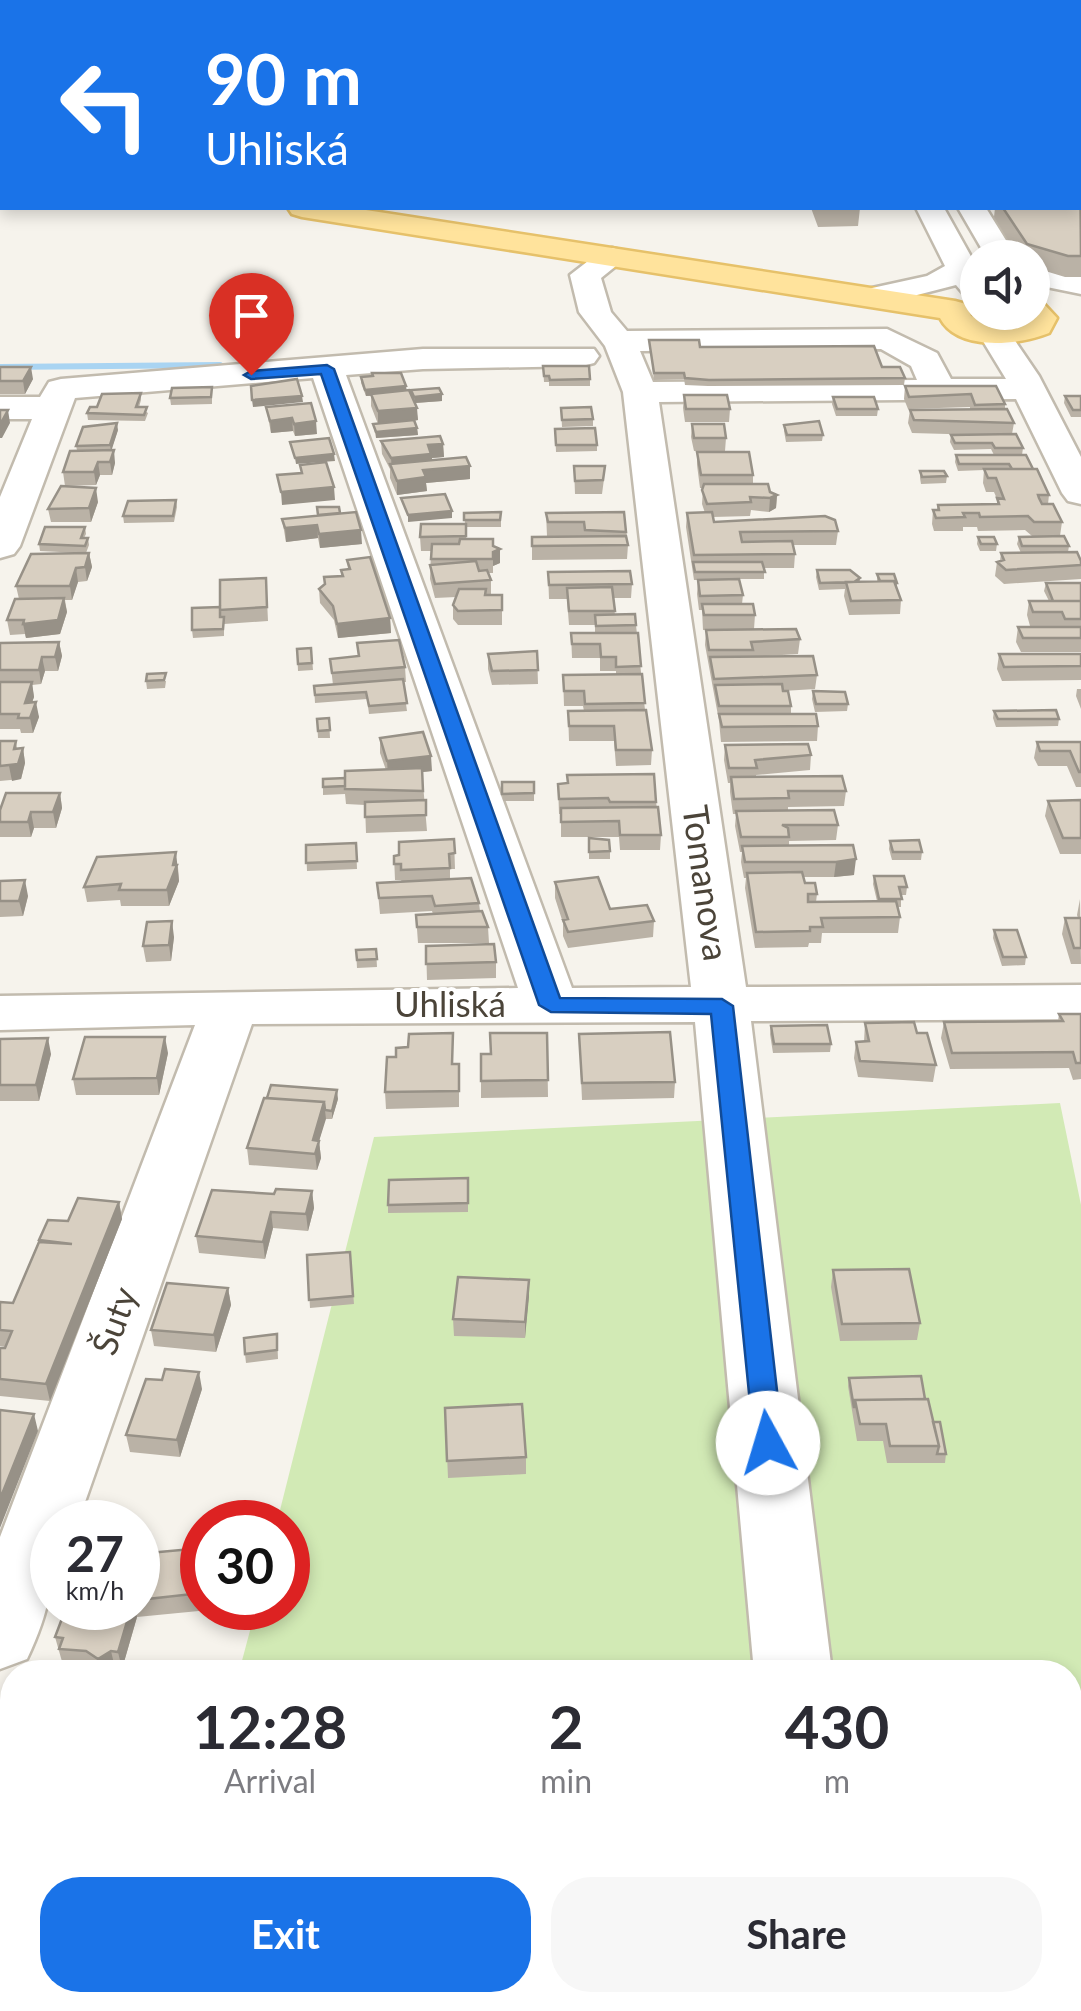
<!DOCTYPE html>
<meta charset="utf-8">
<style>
:root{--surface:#fff;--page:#f7f7f7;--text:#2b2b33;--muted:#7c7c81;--accent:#1a73e8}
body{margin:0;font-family:Lato,sans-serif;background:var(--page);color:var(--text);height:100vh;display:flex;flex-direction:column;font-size:38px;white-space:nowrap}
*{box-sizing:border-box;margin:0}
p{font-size:32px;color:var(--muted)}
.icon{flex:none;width:55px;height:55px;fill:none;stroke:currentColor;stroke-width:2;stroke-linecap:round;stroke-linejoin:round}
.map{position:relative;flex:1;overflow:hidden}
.sheet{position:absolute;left:0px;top:1660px;width:1082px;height:352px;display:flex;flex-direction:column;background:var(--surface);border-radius:40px 40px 0 0;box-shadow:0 5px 15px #0003}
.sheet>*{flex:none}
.hud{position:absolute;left:0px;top:0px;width:1082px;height:210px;box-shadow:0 5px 15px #0003;background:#1a73e8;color:#fff;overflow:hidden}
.tools{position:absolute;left:960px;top:240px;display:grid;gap:20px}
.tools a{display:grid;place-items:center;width:90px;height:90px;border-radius:50%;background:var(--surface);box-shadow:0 5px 15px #0003;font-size:50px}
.speed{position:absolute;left:30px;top:1500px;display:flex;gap:20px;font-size:50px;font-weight:700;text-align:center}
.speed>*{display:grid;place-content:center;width:130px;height:130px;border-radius:50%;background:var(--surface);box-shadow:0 5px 15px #0003;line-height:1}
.speed small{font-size:25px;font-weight:400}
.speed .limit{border:15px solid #d22;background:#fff;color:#111}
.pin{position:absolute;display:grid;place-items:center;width:85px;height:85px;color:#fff;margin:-102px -42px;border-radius:50% 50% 50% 0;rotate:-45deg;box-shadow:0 0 10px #0007}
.pin .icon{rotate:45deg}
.me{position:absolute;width:110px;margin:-55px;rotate:354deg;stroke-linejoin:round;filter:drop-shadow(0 0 8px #0008)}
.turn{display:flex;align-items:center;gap:35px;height:210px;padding:0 40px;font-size:45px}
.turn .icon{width:130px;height:130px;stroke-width:2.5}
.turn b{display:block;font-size:70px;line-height:85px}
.eta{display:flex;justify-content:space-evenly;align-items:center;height:170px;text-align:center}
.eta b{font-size:60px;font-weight:700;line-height:70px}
.cta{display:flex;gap:20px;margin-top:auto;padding:20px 40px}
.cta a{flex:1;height:115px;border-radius:40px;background:var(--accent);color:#fff;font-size:40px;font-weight:700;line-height:115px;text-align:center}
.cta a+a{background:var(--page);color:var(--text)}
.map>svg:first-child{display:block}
.green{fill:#d2eab5}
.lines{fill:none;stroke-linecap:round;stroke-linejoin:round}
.stream{stroke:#a9d4f2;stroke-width:6}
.minor-casing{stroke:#c2bbae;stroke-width:5}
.major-casing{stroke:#e6c16a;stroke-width:5}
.path{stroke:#c4b79f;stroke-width:9;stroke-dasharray:8 8;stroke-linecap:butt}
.minor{fill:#fff;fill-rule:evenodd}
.major{fill:#ffe39c;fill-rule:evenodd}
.wall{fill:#bab2a6}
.shaded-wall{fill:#979187}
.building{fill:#d8cfc1;stroke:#979187;stroke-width:2.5}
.route{fill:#1a73e8;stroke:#114b97;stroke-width:2.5}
.labels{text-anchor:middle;stroke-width:8;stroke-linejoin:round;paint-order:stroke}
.street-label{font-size:35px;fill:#4b4439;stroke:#fff}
</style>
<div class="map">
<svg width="1081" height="2011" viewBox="0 0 1081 2011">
<rect width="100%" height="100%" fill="#f6f3ec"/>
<path class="green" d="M1060,1103L1081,1205V2011H888L886,2000H1070V1672H239L256,1608H288V1522H277L374,1137Z
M157,2000H779L734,2011H154Z"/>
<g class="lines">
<path class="stream" d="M0,367L220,365"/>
<defs>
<path id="minor" d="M816,0H838L839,2H818Z
M1080,123H1081V139H1080Z
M916,208H944L978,269V300L967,298L956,285L874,306L863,304L858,297L863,290L927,276L945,266Z
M958,208H986L1017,258H987Z
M612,248L623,251L627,257L601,278L611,312L627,331L887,329L937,353L951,379H1006L978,333L983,326H1005L1039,376L1081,457V504L1068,501L1062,493L1016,399L659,402L746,987L1081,985V1019L751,1021L832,1672H754L695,1022L252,1024L78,1522H52C52,1582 53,1604 27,1659L0,1669V1537L195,1025L0,1030V996L518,988L313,378L75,398L20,546L14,554L0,558V497L32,419H0V397H40L49,382L61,379L423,349H594L599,356L594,363L582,366L423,369L346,375L572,988L691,987L623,392L605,346L579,312L570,275L601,251ZM881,349L911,366L917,380L653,382L640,351Z
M1032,266L1081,276V294L1032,284Z"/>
<path id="major" d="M0,150L2,151V167H0Z
M288,208H353L955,301L966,304L971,316L996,323L1024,320L1018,312H1032V301L1043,303L1057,318L1049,333C1019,345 958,352 940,318L302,217L292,214Z"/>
</defs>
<use href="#minor" class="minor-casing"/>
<use href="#major" class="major-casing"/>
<path class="path" d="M849,2000L852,2011"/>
<use href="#minor" class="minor"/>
<use href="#major" class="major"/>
</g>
<path class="wall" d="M726,0H750V2H727Z
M0,43H2V121H0Z
M1081,151V277H1065L1032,267V258H1019L994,217L995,208H1080Z
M811,208H860L858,226L818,227Z
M649,340L882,367L905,378L904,385L708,386L685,385L684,379L654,380Z
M543,366L590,379V386H549V382H544Z
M0,367L33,379L25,394H0Z
M361,377L406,391L411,394V390L442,401L415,403L418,420L414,421L417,428L418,435L376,438L373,424H378L371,406V396H366L361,383Z
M905,386H996L1005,404V409L1014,423L1012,434L1023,448L1022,455L1049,495L1048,504L1062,522L1060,536H1032L1025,530L978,531L977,527H963V531H934L932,524L933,510H937L938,505L997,504V499L994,492H986L983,483L984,470L958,471L955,462L956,455H994L991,449L954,450L950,442L951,435H983L912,433L908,423L910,410L970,409V407L908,409L904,399Z
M212,387V404L171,405L170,398Z
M141,393V400L139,407L148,413L145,421L88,420L87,413L97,407Z
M684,395L730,409L729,422H685L683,408Z
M1065,396H1081V417H1071L1064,403Z
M833,397L878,409L877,416H836L832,404Z
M266,407L317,434L295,436L293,431L271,433Z
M561,408L593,419V426L562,427Z
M692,424L726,438L725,451H694L691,437Z
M784,425L823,435L822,441L786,442L784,431Z
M555,429L597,445V451L556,452Z
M118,430L111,450L115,463L112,475H100L96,485L65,486L63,472L77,450L76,446Z
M381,441L443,444L444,457L432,458V460L470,463V479L426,483L427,491L397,495L390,478V469L382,454Z
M697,452L753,475V484L777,495L776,508L769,512L751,510L750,516L713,517L714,522L838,531L836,545H793L795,554L794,568H764V579H739L743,595L742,604L755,615L754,629L703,630L702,610H699L697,594L698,580H701H694L686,527L687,513H705L702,504L703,488H700L697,465Z
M574,466L604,479L602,494H575Z
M920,471L947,476L946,483L921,484L920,478Z
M176,500L177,507L174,522L124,523L123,516Z
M98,502L91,522H51L48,509Z
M501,512V527H466V539L500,549V563L493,566V573H488L491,580V594L502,595V625H458L453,619V605L456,597L435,598L430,579L431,551H421L420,537L465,524L464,513Z
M624,512L628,545L627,559L532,560V537L547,536L546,513Z
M340,514L362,544L320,548L318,538L286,542L282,519Z
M85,527L86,534L84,538H88L89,545L86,553H89L92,567L87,581L78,582L72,600H65L67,612L60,634L26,638L25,634L10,635L7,620L19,599L16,586L80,553L40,551L39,544Z
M978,537L997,544L996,551H980L977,544Z
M1019,537L1069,546L1068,552L1081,561V579L1004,584L995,576L997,562L1000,561L1001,553H1021L1017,544Z
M347,560L390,618L391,633L338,638L334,620L320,603L319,589L324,585V577L341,576V570L348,569Z
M817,570L860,578V582L877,581V574L897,583V588L901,600L900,614L849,615L844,596L845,589L819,590L816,577Z
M548,572L632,584L631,598H613L615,615L636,625L645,710L652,750L651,765L616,766L614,741H569L568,711H584L583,706H564L563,675L616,674V671H600V658H572L571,633H595V625H569L567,599H549Z
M266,578L268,621L224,624V636L193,638L192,630L220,607Z
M1046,583H1081V652H1021L1016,642L1018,627L1059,626H1030L1027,615L1029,601H1049L1044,591Z
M706,630L800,639L798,654L752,657L817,675L815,689L783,691L791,706V714L818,726L817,741L721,742L719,721L705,645Z
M59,642L62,656L58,671H45L41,684L32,685L34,697L32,702L39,717L33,733H21L20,729H0V643Z
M357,643L405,667L406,682H403L407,711L369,714L367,699L315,703L314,686L333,685L330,659L358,656Z
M311,648L313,670L298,671L297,649Z
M537,651L538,684L492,685L488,669V654Z
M999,654H1081V680L1002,681L997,669Z
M146,681H166L165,688L147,689Z
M1077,689H1081V709L1076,696Z
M813,691L848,704L847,711L815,712L812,699Z
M994,711L1059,719L1058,726L996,727L993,718Z
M329,718L330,738H318L317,719Z
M380,738L432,771L422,772L427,831L366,833L365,805L346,804L345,794L323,795V779L345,778L386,770L380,753Z
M0,741H16L17,748H23L25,763L21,779L0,781Z
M1037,742H1081V787H1076L1067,766H1038L1034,758Z
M725,745L811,755L810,770L756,775V777L846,791L844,806L788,807V810L838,825L836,840L789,841V846L853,845L854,875L834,877H803L805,883L817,894L816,902L877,901L873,884L874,876L907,887L906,895H901V907H898L900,917L898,933H822L821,943H809L808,947L755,948L745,888L746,878H744L741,862L742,852H740L735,826L736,814H733L730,792V783H728L724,760Z
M567,775L656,802L661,835L660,850H620L619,837H561V814H559L558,784L567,783Z
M502,782H534V801H503Z
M60,793L62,808L56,828H34L31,837H0V810Z
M1081,800V854H1060L1045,816L1048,801Z
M454,839L455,869H450V879L479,903L480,911L488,927L489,943H418L416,915L433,914L432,911L380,914L377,883L402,882L401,880H395L394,856L399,855Z
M890,841L922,852L921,860H892L889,849Z
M356,843L357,869L307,871L306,845Z
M610,851V859H589V852Z
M178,867L179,881L169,906H121L120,900L87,902L84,887Z
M0,881L28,896L23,916L0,917Z
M555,882L610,909L654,921L653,937L568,948L563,936V923L555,898Z
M1080,899L1081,964H1071L1062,934L1065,918H1078L1077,915Z
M994,930L1026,957L1025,965L1002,966L993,938Z
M174,937L171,961L146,962L143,946Z
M426,946L496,962V978L427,980Z
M376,949L377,967L357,968L356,950Z
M1059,1014H1081V1079L1073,1080L1069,1068L950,1069L941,1038L944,1022L1058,1021Z
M865,1023L917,1033L936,1065L933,1082L858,1077L854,1058L856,1042H864Z
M771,1026L831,1044L830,1052L773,1053L770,1034Z
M547,1033L548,1097L481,1098V1054H491Z
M579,1034L675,1082L674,1098L582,1100Z
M0,1039L51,1054L39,1101H0Z
M168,1053L159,1095H76L73,1079Z
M453,1064H459V1107L386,1109L385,1092Z
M338,1099L332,1119H325L319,1141L321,1158L317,1170L249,1165L247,1148Z
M468,1178V1212L388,1213V1205Z
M312,1191L314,1208L308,1231L273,1228L265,1259L199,1253L196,1236L274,1194Z
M119,1202L122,1219L50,1401L0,1396V1348H5L6,1347L0,1346V1302L13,1303L39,1240L68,1221Z
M350,1252L354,1304L310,1308L307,1255Z
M833,1270L920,1323L917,1340L840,1341L831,1287Z
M529,1280L525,1338L454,1336L453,1319Z
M228,1288L231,1305L216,1352L154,1346L151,1330Z
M277,1334L278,1359L246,1363L245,1354Z
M849,1378L925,1399L946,1454L945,1463H887L883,1441H857L848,1386Z
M202,1389L180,1457L130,1452L126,1435Z
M445,1408L526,1457V1474L448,1478Z
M202,1548V1608H209V1610L137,1617L122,1669L115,1668L107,1672H97L90,1668L63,1665L55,1637L66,1608H138V1554Z
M12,1767V1814L6,1813L0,1797Z"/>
<path class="shaded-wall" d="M2,78V95L0,99V82Z
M31,367L33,379L25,394L23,381Z
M406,386L407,393L366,396L365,390Z
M442,394V401L415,403L414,397Z
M302,396L303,402L253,407L252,400Z
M417,408L418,420L378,424V411Z
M8,410L10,423L2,438H0V425Z
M292,418L293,431L271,433L270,421Z
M316,421L317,434L295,436L294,424Z
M117,423L118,430L111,452L110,445Z
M417,428L418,435L376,438V432Z
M443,444L444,457L432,458V468L392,471L391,458L428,445Z
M114,450L115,463L112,475L110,462Z
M334,454L335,461L296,464L295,458Z
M98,462L100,475L96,485L94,472Z
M470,463V479L426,483L427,491L397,495V481L423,470Z
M334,487L335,500L282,505L281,492Z
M96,488L98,502L91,522L89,508Z
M777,495L776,508L769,512L770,498Z
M452,511V518L408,522V515Z
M317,525L318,538L286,542L285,528Z
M361,530L362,544L320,548L319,534Z
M500,549V563L493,566V552Z
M89,553L92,567L87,581L85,567Z
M76,568L78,582L72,600L70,586Z
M64,598L67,612L60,634L26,638L23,624Z
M390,618L391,633L338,638L337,624Z
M59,642L62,656L58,671L55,657Z
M42,657L45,671L41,684L39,670Z
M32,682L34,697L27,717L25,703Z
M36,702L39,717L33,733L30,718Z
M23,748L25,763L21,779L12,781L9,766Z
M431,756L432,771L388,776L387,761Z
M60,793L62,808L56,828L53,812Z
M31,812L34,828L31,837L28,822Z
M176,852L179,881L169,906L167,890Z
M856,859L854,875L834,877L836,862Z
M25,880L28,896L23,916L19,901Z
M172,921L174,937L171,961L169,945Z
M165,1037L168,1053L159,1095L157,1078Z
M48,1038L51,1054L39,1101L36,1085Z
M337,1090L338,1099L332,1119V1111Z
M324,1102L326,1119L315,1154L313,1140Z
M319,1141L321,1158L317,1170L315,1154Z
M312,1191L314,1208L308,1231L306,1214Z
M119,1202L122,1219L50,1401L46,1384Z
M271,1212L273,1228L265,1259L263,1242Z
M529,1280V1297L525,1338V1322Z
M228,1288L231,1305L216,1352L214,1335Z
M199,1372L202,1389L180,1457L177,1440Z
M34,1414L38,1431L0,1528V1499Z
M131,1608H135L137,1617L122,1669L118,1652Z
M111,1651L115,1668L107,1672H101L98,1659Z"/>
<path class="building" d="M103,0H135L134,2H102Z
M215,0H244L243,2H214Z
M306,0H514V2H305Z
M516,0H724L725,2H516Z
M771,0H795L797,2H772Z
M0,43H2V78L0,82Z
M1080,151L1081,256H1068L1027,244L1003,208H1080Z
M649,340H699L700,347L874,346L882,367H900L905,378L709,380L685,378L684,373H654Z
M543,366H589L590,379L550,380L549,376H544Z
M0,367H31L23,381H0Z
M372,373H401L406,386L365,390L361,377L373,376Z
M297,379L302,396L252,400L251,386Z
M905,386H996L1005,404L975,405L971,394L909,397Z
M212,387L211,397L170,398L172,388Z
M439,388L442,394L414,397L411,390Z
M409,390L417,408L378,411L371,394Z
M141,393L136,407H147L144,415L87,413L90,407H97L102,394Z
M684,395H727L730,409H686Z
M1065,396H1081V410H1073Z
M833,397H874L878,409H837Z
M311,403L316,421L294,424L292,418L270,421L266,407Z
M591,407L593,419L562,420L561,408Z
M1007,409L1014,423L914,420L910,410Z
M0,410H8L0,425Z
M414,420L417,428L376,432L373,424Z
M819,421L823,435H787L784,425Z
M117,423L110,445L76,446L83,427Z
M692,424H724L726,438H694Z
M595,428L597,445H556L555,429Z
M1016,434L1023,448H995L992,443H955L951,435Z
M440,436L443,444L428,445L431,454L391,458L381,441Z
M329,438L334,454L295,458L290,442Z
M114,450L110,462H98L94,472H63L70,451Z
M697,452H749L753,475H701Z
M956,455H1026L1033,469H1012L1009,464H959Z
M466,457L470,466L423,470L426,477L397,481L390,464Z
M326,462L334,487L281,492L277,475L302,473L300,465Z
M574,466H605L603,480L575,481Z
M984,469H1037L1049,495H1038L1039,498L1042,504H1053L1062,522H1034L1028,516L980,517L979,513H963L965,517L936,518L933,510H939L938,505L999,504L997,498L1004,499L996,478H988Z
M920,471H944L947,476L922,477Z
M704,484H768L770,492L777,495L770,498L750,497L751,502L707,504L702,490Z
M61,486L96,488L89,508L48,509Z
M445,494L452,511L408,515L401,498Z
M176,500L173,516H123L128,501Z
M317,507H339L340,513L318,515Z
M356,512L361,530L319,534L317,525L285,528L282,519Z
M501,512L500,520H464V513Z
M624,512L626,532L585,530L584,522H548L546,513Z
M712,512L714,522L825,516L835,520L838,531L740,532L742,542L792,541L795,554L694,555L687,513Z
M421,524H466V536L420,537Z
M45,527H85L81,538H88L85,546L39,544Z
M626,536L628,545L532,546V537Z
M1064,536L1069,546H1022L1019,537Z
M978,537H994L997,544H981Z
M460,539H493V546L500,549L493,552V559H431L432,544H459Z
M1077,552L1081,561V565L1006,570L997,562L1004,560L1001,553Z
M89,553L85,567L76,568L70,586H16L31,554Z
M370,557L390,618L337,624L333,606L319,589L325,584L324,577L343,576L341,570L350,569L347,560Z
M476,561L479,571L487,570L491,580L435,584L430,565Z
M693,562H762L765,572H695Z
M817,570H850L860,578L854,582L820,583Z
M630,571L632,584L549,585L548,572Z
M877,574H894L897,583H895L894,581H880Z
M266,578L267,607L220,610V580Z
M739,579L743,595L700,596L698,580Z
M894,581L901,600L851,601L846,582Z
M1046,583H1081V601H1053Z
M612,587L615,611H569L567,588Z
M459,589H486L485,595H502V610L458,611L453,605Z
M64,598L58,620L23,624L24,620H7L15,599Z
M1029,601H1081V619H1065L1062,612H1033Z
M702,604H753L755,615H704Z
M220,607V617H224L223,629L192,630V608Z
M635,614L636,625L596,626L595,615Z
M1018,627H1081V638H1023Z
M796,629L800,639L751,642L753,650H709L706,630Z
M571,633H638L641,666L616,667V657H601L600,644H572Z
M399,640L405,667L332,673L330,659L359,656L357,643Z
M59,642L55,657H42L39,670H0V643Z
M311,648L312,663L298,664L297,649Z
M537,651L538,670L492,671L488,654Z
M999,654H1081V666L1004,667Z
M813,656L817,675L714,679L710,657Z
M166,673L164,680L146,681L147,674Z
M642,674L645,703L585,704L584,691H564L563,675Z
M403,679L407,703L369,706L366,692L315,695L314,686Z
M0,682H32L25,703L36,702L30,718H18L19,714H0Z
M782,684L783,691H788L791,706H719L715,685Z
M813,691L845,692L848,704H816Z
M646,710L652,750H616L614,726H569L568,711Z
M1056,710L1059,719H998L994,711Z
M719,714H816L818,726L722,727Z
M329,718L330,730L318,731L317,719Z
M423,732L431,756L387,761L380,738Z
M0,741H16L14,749L23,748L18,764L0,766Z
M1037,742H1081V772H1079L1070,751H1040Z
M808,744L811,755L755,760L757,768H729L725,745Z
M422,768L423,791L345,789V771Z
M654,774L656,802H610L608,798L559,799L558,784L568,783L567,775Z
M842,776L846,791H788L789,798L734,799L731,777Z
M345,778V786L323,787V779Z
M502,782H534V793L502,794Z
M6,793H60L53,812H31L28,822H0V810Z
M426,800V815L365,817V802Z
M1081,800V838H1063L1048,801Z
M658,807L661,835H620L619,821L561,822V808Z
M834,810L838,825H782L788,828L789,837H741L736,811Z
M589,838L609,840L610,851L589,852Z
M454,839L455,853L449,854L450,868L401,870V864H394V856L399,855V842Z
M919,840L922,852H893L890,841Z
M356,843L357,861L306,863V845Z
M853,845L856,859L836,862H745L742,846Z
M176,852L173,865H177L167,890H119L121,884L84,887L97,857Z
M802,872L805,883H815L817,894H808V902L896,901L900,917L821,918L823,927H810V931L756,932L747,873Z
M874,876H904L907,887H899L902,899H879Z
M598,877L610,909L647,905L654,921L568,932L563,920L568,919L555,882Z
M471,878L479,903L435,906L432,896L379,898L377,883Z
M25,880L19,901H0V881Z
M482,911L488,927H417L416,915Z
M1065,918H1081V948H1074Z
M172,921L169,945L143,946L147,922Z
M994,930H1017L1026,957H1003Z
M494,944L496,962L426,964V946Z
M376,949L377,959L357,960L356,950Z
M1059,1014H1081V1063H1076L1073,1052L952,1053L944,1022L1063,1021Z
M914,1022L917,1033H927L936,1065L860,1061L856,1042L869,1041L865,1023Z
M827,1025L831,1044H774L771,1026Z
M670,1032L675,1082L582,1083L579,1034Z
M453,1033L452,1064H459V1091L385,1092L387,1057H396V1048L408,1047L409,1034Z
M490,1033H547L548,1080L481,1081V1054H491Z
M85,1037H165L157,1078L73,1079Z
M48,1038L36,1085H0V1039Z
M271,1085L337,1090L332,1111L325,1110L324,1102L267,1098Z
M264,1098L324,1102L313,1140L319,1141L315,1154L247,1148Z
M468,1178V1203L388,1205L389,1180Z
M276,1189L312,1191L306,1214L271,1212L263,1242L196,1236L212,1190L274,1194Z
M78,1198L119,1202L46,1384L0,1379V1348H5L12,1331L0,1330V1302L13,1303L39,1242L72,1244L39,1240L48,1220L68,1221Z
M350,1252L353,1296L309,1300L307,1255Z
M909,1269L920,1323L842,1324L833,1270Z
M458,1277L529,1280L525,1322L453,1319Z
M167,1283L228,1288L214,1335L151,1330Z
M277,1334V1350L245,1354L244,1338Z
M165,1369L199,1372L177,1440L126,1435L146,1379L162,1380Z
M921,1376L925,1399L855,1400L854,1408L849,1378Z
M928,1399L939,1446H890L886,1424H860L855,1400Z
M522,1404L526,1457L447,1461L445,1408Z
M0,1410L34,1414L0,1499Z
M933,1422H940L946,1454H937L939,1446Z
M202,1548V1593L138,1600V1554Z
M66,1608H131L118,1652L111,1651L98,1659L86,1651L59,1649L63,1638L55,1637Z
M12,1767V1798L0,1797Z"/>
<path class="route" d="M327,365L334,369L560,998L722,999L733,1006L783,1443L779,1451L768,1454L758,1451L754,1443L711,1014L551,1012L539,1005L321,374L251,379L244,375L251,371Z"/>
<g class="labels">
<g class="street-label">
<text transform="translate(705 883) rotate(82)" y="12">Tomanova</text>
<text x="450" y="1017">Uhliská</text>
<text transform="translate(115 1321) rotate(-70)" y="12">Šuty</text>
</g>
</g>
</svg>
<div class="tools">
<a><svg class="icon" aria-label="sound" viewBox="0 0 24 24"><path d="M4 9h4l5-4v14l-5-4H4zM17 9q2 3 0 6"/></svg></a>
</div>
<div class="speed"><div>27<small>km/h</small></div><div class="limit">30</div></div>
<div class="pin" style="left:251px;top:375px;background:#d93025"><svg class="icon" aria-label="arrive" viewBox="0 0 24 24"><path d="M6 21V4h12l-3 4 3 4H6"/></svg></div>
<svg class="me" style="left:768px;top:1443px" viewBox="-20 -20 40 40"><circle r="19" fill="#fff"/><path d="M0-13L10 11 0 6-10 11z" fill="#1a73e8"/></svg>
<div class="hud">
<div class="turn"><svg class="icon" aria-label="left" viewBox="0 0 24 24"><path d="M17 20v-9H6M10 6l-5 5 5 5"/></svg><div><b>90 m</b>Uhliská</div></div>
</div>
<section class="sheet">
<div class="eta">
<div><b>12:28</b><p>Arrival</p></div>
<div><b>2</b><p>min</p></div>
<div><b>430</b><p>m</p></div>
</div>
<div class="cta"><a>Exit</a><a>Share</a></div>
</section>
</div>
